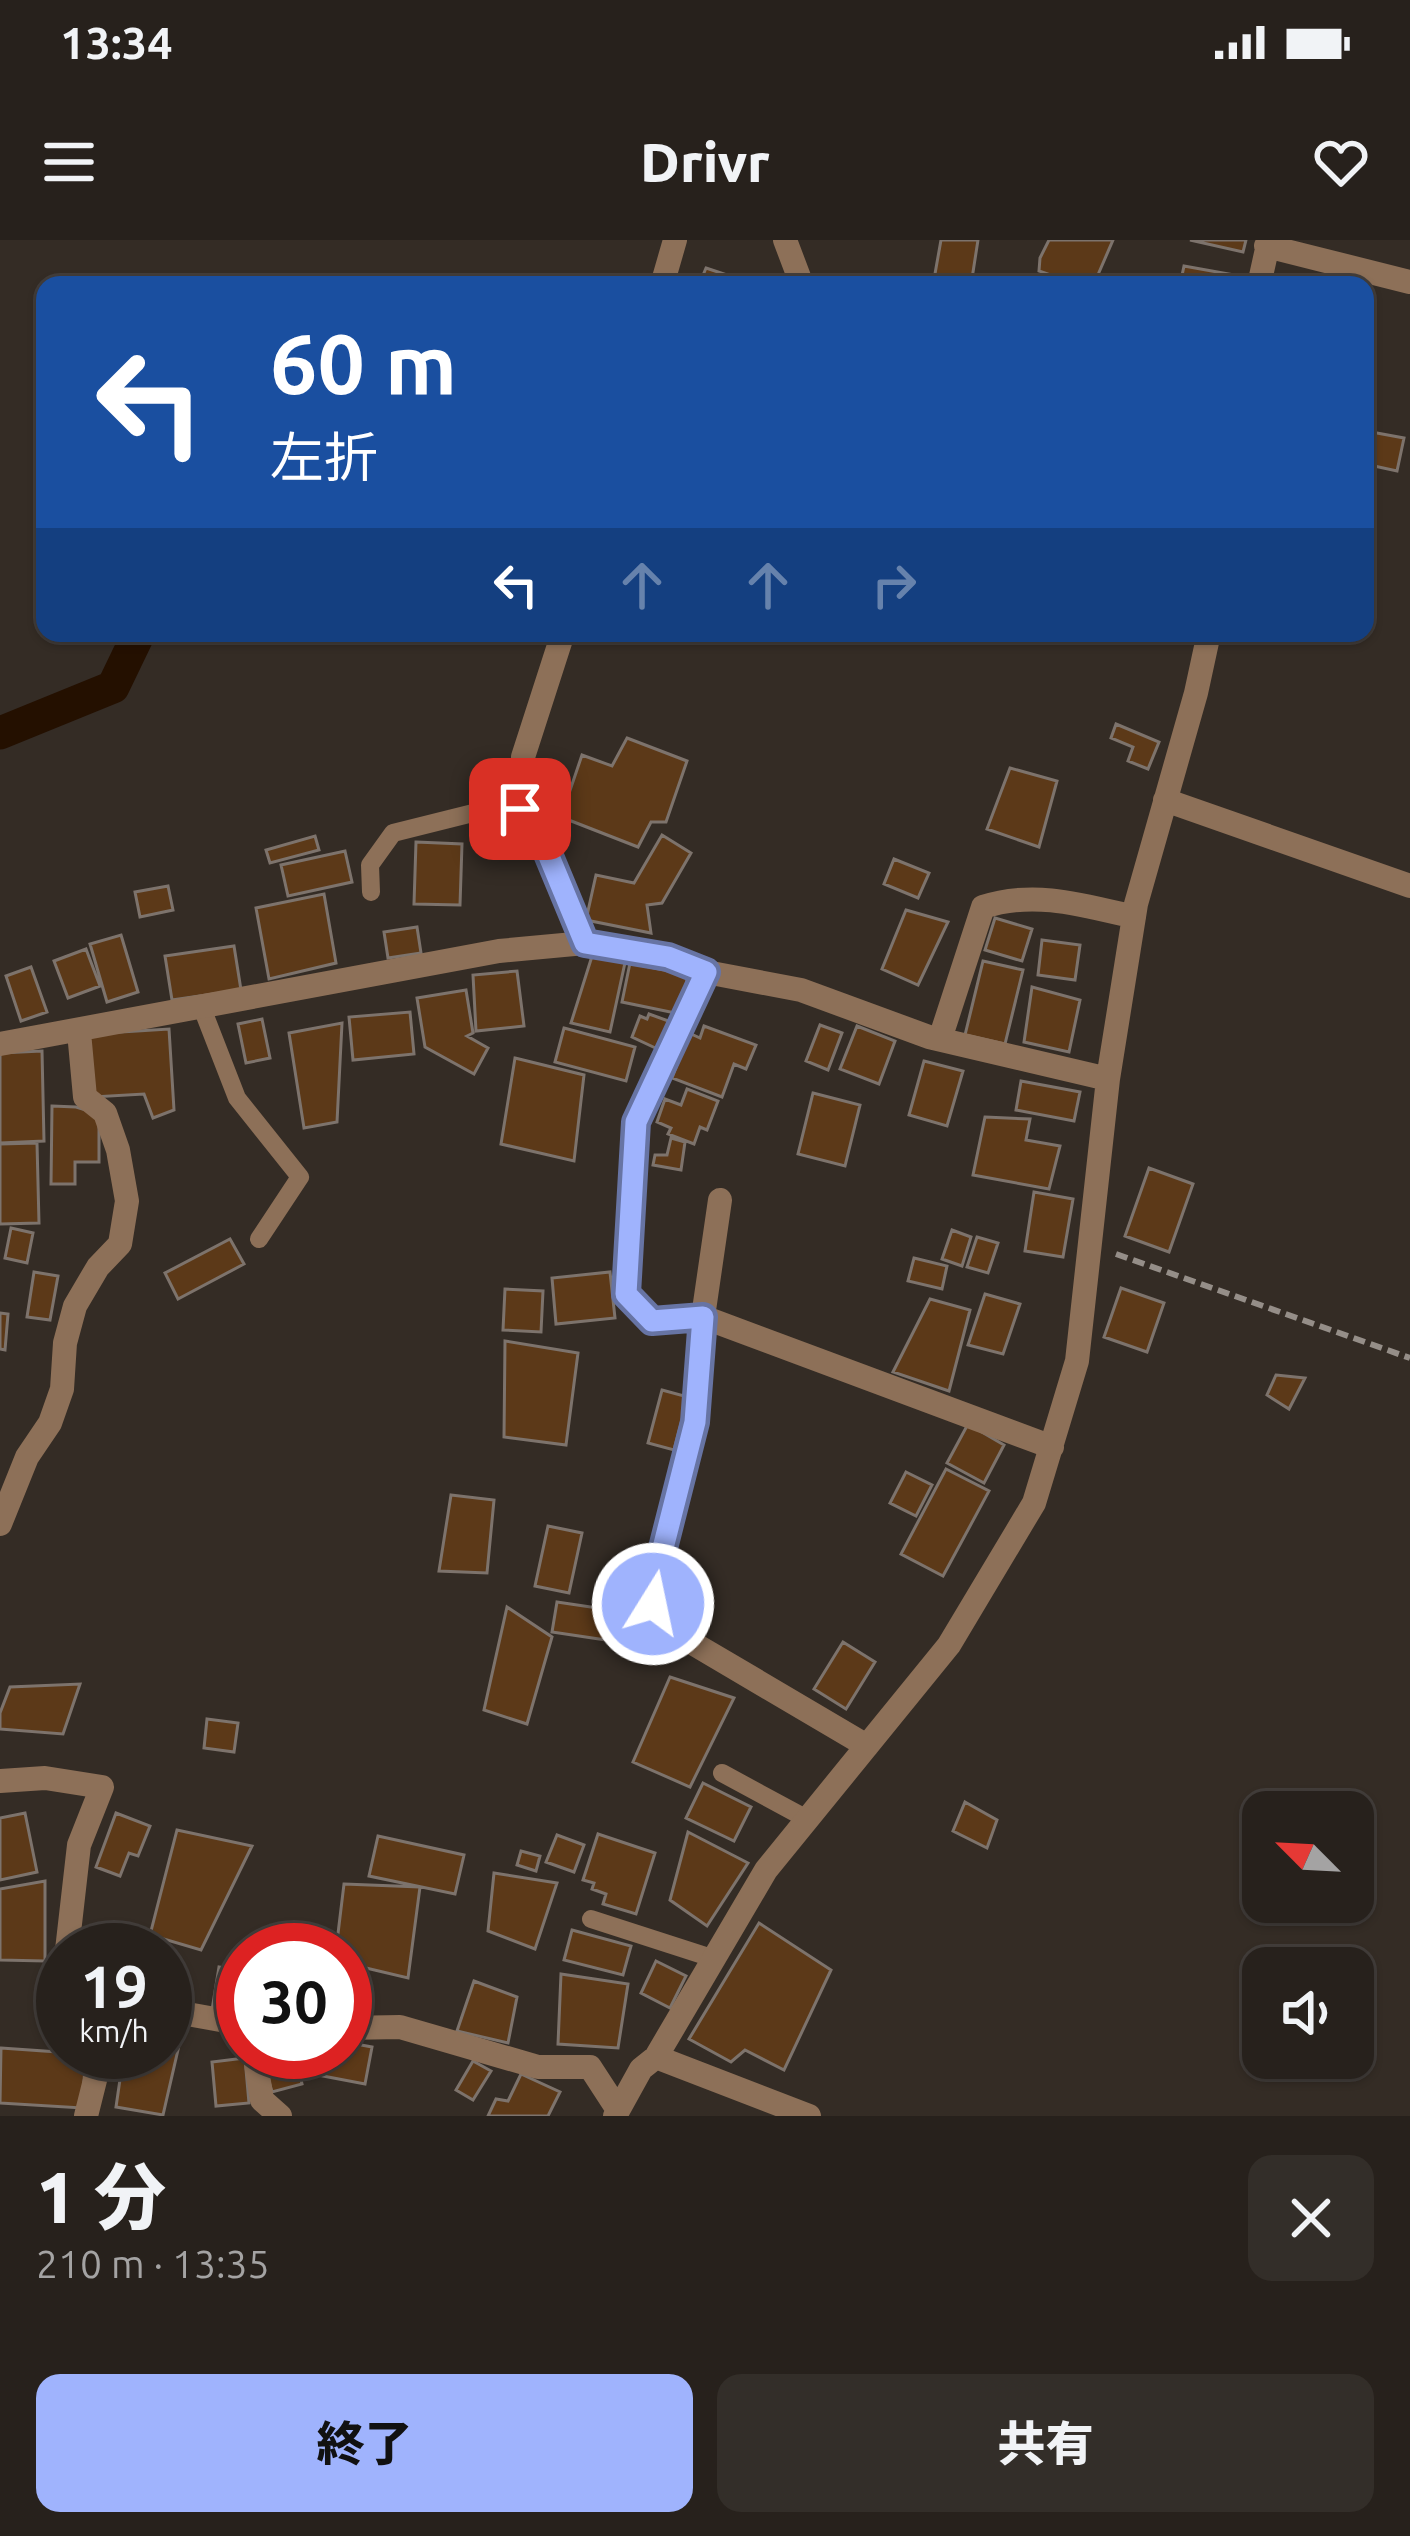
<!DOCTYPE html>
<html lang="ja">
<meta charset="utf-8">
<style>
:root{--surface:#27211c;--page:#332e29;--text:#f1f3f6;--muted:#a4a3a3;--line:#433e3b;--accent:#9fb3fd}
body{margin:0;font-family:Ubuntu,"Noto Sans JP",sans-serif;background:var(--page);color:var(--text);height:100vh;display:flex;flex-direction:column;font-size:45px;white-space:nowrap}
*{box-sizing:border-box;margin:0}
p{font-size:39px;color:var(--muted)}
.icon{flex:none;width:66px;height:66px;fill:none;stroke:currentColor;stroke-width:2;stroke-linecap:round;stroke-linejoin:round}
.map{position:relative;height:1876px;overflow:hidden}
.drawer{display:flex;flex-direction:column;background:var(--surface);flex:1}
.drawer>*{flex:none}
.hud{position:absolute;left:36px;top:36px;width:1338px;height:366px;border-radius:24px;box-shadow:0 3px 9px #0004,0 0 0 3px var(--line);background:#1a4fa0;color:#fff;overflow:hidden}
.needle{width:78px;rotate:294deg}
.tools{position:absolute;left:1242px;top:1551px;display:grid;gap:24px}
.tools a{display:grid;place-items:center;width:132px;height:132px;border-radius:24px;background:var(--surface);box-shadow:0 3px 9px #0004,0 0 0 3px var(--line);font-size:60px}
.speed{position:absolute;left:36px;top:1683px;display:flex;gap:24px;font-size:60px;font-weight:700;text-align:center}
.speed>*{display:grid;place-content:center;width:156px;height:156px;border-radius:50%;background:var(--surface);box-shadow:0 3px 9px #0004,0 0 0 3px var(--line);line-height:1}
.speed small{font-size:30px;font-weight:400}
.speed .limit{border:18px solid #d22;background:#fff;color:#111}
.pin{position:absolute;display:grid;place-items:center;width:102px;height:102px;color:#fff;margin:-51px;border-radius:24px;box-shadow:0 6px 18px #0006}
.me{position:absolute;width:132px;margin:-66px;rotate:10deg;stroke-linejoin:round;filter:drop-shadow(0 0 9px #0008)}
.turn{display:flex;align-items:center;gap:42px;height:252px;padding:0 36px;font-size:54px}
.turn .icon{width:156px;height:156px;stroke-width:2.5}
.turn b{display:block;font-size:84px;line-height:102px}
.lanes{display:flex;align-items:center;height:114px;padding:0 36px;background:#0003;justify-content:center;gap:60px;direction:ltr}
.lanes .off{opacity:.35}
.round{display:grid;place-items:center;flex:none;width:126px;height:126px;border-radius:24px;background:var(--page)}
.head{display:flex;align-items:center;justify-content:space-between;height:204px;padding:0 36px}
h1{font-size:72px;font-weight:800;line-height:90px}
.button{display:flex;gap:24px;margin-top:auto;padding:24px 36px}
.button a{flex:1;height:138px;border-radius:24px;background:var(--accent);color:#111;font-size:48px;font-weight:800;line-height:138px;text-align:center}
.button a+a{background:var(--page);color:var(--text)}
.status{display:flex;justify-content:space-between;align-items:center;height:84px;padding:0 60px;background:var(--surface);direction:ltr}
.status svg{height:33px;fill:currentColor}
header{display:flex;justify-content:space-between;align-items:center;height:156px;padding:0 36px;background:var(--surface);font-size:54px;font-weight:800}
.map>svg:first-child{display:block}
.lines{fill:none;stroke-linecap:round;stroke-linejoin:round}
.canal{stroke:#241000;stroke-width:33}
.building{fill:#5c3918;stroke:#7d736c;stroke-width:3}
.path{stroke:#958e88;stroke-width:6;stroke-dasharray:12 6;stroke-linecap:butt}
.lane{stroke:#8d7058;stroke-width:18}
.street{stroke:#8d7058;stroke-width:24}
.route-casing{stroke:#6774a4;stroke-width:30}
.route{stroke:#9fb3fd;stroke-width:21}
</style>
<div class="status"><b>13:34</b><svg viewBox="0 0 49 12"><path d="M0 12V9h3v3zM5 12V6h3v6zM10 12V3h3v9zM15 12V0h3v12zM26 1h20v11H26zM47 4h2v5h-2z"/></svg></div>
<header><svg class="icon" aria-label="menu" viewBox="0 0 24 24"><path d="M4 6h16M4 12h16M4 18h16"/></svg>Drivr<svg class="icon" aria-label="heart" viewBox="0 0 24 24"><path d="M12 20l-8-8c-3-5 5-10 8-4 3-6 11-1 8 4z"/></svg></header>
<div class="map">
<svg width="1410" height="1876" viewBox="0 0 1410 1876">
<rect width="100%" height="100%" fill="#342c25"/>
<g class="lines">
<path class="canal" d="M0,493L113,447L139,393"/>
</g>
<path class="building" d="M941,0H978L971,45H933Z
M1049,0H1113L1097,37L1083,39L1079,45L1039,31L1040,18Z
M1190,0H1246L1243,12Z
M1184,26L1234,35L1232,45H1180Z
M706,28L739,39L737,45H699Z
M1366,191L1404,198L1397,231L1365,224Z
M1116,484L1159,502L1148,529L1128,521L1133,507L1111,498Z
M627,498L687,521L666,582H651L638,607L561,577L582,515L612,526Z
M1010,528L1057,541L1039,607L987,589Z
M662,595L691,613L662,663L647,665L651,693L586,680L596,635L634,643Z
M315,596L319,610L270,623L266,610Z
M416,602L462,604L460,665L414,664Z
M345,611L352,642L288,656L281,625Z
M894,619L929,633L918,658L884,644Z
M168,646L173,670L140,677L135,652Z
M324,654L336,723L269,739L256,668Z
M906,670L948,682L918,745L882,729Z
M995,678L1032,689L1022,721L985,710Z
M417,687L421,713L388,718L384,692Z
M121,695L138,752L107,762L90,704Z
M1042,700L1080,705L1075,740L1038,735Z
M234,706L241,750L172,760L165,716Z
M86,709L100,746L68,758L54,721Z
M593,713L626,718L610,792L571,783Z
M983,721L1023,730L1005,804L965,795Z
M630,723L688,735L680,774L622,762Z
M31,727L47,772L21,781L6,736Z
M517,731L524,786L476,791L473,735Z
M1032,747L1080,760L1069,812L1024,802Z
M466,750L473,793L467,796L488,808L474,834L425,807L417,758Z
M410,772L414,814L353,820L349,777Z
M649,774L674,783L664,812L632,797L640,776L647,779Z
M262,779L270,818L246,823L238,784Z
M342,783L337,882L304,888L289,793Z
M820,785L842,793L828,830L806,821Z
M704,786L756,805L746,829L734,824L722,857L672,838L689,793L700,798Z
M857,786L895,801L879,844L840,829Z
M564,788L635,807L626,841L555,822Z
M169,789L174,870L153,878L144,854L93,857L89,794Z
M42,811L44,901L0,903V813Z
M515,818L584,835L574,921L501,904Z
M924,821L963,831L947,886L909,875Z
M1021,841L1080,852L1074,881L1016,870Z
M687,849L718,861L707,890L700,887L694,904L668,894L671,888L657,882L665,859L681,865Z
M813,853L860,865L845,926L798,914Z
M52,866L76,867L99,874V922H75V944H51Z
M985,877L1030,879L1026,900L1060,906L1049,949L973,935Z
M671,898L685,902L681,930L653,925L655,915H667Z
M37,903L39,983L0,984V904Z
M1149,928L1193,944L1169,1012L1125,996Z
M1034,952L1073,959L1063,1017L1025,1011Z
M11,988L33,993L27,1023L5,1018Z
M952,990L971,997L962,1026L942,1019Z
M977,997L998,1003L988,1033L967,1027Z
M230,999L244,1024L178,1059L165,1033Z
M914,1018L947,1026L942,1049L908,1041Z
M34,1032L58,1036L50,1080L27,1077Z
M610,1032L615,1078L556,1084L552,1038Z
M1121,1048L1164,1063L1147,1112L1104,1097Z
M505,1049L543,1051L541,1092L503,1090Z
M985,1054L1020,1064L1003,1114L968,1105Z
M930,1059L970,1070L949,1151L893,1132Z
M0,1073L8,1074L5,1110L0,1109Z
M505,1101L578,1113L566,1205L504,1197Z
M1276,1135L1305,1138L1289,1169L1267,1155Z
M662,1150L688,1157L674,1210L648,1203Z
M968,1184L1004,1205L984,1243L947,1223Z
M946,1229L989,1251L943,1336L901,1314Z
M906,1232L932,1245L916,1276L890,1263Z
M451,1255L494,1260L487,1333L439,1331Z
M548,1286L582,1293L569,1353L535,1346Z
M557,1362L611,1370L606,1400L552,1392Z
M507,1367L552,1397L527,1484L484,1470Z
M843,1402L875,1422L846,1469L814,1449Z
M670,1437L734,1458L690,1547L633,1522Z
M80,1444L63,1494L0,1489V1473L10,1447Z
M207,1479L238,1483L234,1512L204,1508Z
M703,1543L751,1567L734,1601L686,1578Z
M965,1562L997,1580L987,1608L953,1591Z
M25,1573L37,1632L0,1640V1578Z
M116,1573L150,1586L138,1616L129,1613L120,1636L96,1627Z
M177,1590L252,1606L201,1710L150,1695Z
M688,1592L748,1623L707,1686L670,1660Z
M598,1594L655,1613L636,1674L603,1664L606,1654L592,1649L594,1643L583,1640Z
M557,1595L584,1605L574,1632L546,1622Z
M378,1596L464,1615L455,1654L369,1636Z
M521,1611L540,1616L536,1631L517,1625Z
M494,1633L557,1643L535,1709L488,1691Z
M45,1641V1721L0,1720V1649Z
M344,1644L420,1647L408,1738L345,1723V1710H336Z
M759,1683L831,1730L784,1830L745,1810L731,1822L689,1799Z
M118,1686L144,1693L139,1710H111Z
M572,1690L631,1706L623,1735L564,1720Z
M656,1721L686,1736L670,1768L641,1753Z
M219,1727L243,1731L236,1773L212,1770Z
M345,1733L369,1740L357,1783L345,1779Z
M561,1734L628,1744L618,1808L558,1804Z
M474,1741L517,1757L508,1803L457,1791Z
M165,1785L183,1788L163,1875L116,1867L124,1812H165Z
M345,1802L372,1807L365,1844L302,1832L306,1812H345Z
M1,1808L86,1814L82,1868L0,1863Z
M295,1815L302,1844L272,1852L264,1824Z
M245,1818L249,1863L216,1866L212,1822Z
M473,1821L491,1831L473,1860L456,1850Z
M521,1834L560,1852L548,1876H488L496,1859L508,1861Z"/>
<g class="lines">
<path class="path" d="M1116,1014L1410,1118"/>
<path class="lane" d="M371,652L370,625L393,593L521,561
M202,768L237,858L300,937L259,999
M722,1533L807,1579
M591,1679L715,1719"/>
<path class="street" d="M785,0L802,45
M1266,6L1410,42
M662,45L675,0
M1259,45L1269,0
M563,393L523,517L520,569L546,609L585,703
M1165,560L1410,646
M706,732L636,882L626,1054L653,1081L703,1077L720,960
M940,799L983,667C1034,650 1083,665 1134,677
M0,804L499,711L585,703L668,717L706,732L801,750L929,797L1108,839
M0,1284L27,1217L50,1183L62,1149L65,1103L75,1066L98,1027L120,1004L127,961L118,910L105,873L85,857L79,792
M867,1506L694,1404L653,1364L662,1312L695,1182L703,1077L1052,1207
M0,1541L45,1538L102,1547L79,1605L67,1710
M63,1731V1734
M165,1770L243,1784
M345,1788L400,1787L538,1827H590L618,1870
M254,1812L262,1860L280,1876
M656,1817L809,1876
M86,1876L102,1812
M615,1876L641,1829L656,1817L766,1630L949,1405L1034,1263L1077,1121L1108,839L1136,664L1196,453L1209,393"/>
</g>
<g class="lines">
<defs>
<path id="route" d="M520,569L546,609L585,703L668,717L706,732L636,882L626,1054L652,1081L703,1077L695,1182L662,1312L653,1364"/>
</defs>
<use href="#route" class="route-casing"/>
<use href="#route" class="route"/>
</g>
</svg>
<div class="tools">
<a><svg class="needle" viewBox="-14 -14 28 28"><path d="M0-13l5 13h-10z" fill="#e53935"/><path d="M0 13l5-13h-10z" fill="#a4a3a3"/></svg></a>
<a><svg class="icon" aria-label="sound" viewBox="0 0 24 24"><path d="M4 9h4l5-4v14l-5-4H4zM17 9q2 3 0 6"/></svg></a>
</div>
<div class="speed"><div>19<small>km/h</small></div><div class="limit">30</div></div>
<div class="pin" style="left:520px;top:569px;background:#d93025"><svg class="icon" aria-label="arrive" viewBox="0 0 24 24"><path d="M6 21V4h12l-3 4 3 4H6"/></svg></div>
<svg class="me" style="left:653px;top:1364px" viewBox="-20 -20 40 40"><circle r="17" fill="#9fb3fd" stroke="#fff" stroke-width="3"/><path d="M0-11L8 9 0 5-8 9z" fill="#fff"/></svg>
<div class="hud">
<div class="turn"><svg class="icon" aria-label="left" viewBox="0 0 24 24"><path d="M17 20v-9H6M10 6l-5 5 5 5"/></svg><div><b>60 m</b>左折</div></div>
<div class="lanes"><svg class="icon" aria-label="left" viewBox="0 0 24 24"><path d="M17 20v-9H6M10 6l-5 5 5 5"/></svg><svg class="icon off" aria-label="ahead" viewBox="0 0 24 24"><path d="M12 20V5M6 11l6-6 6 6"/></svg><svg class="icon off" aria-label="ahead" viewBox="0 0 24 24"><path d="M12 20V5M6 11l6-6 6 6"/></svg><svg class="icon off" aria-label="right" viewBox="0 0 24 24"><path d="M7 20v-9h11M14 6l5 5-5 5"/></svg></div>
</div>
</div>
<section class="drawer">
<div class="head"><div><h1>1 分</h1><p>210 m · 13:35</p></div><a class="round"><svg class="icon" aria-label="close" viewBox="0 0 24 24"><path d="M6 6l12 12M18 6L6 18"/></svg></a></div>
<div class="button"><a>終了</a><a>共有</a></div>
</section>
